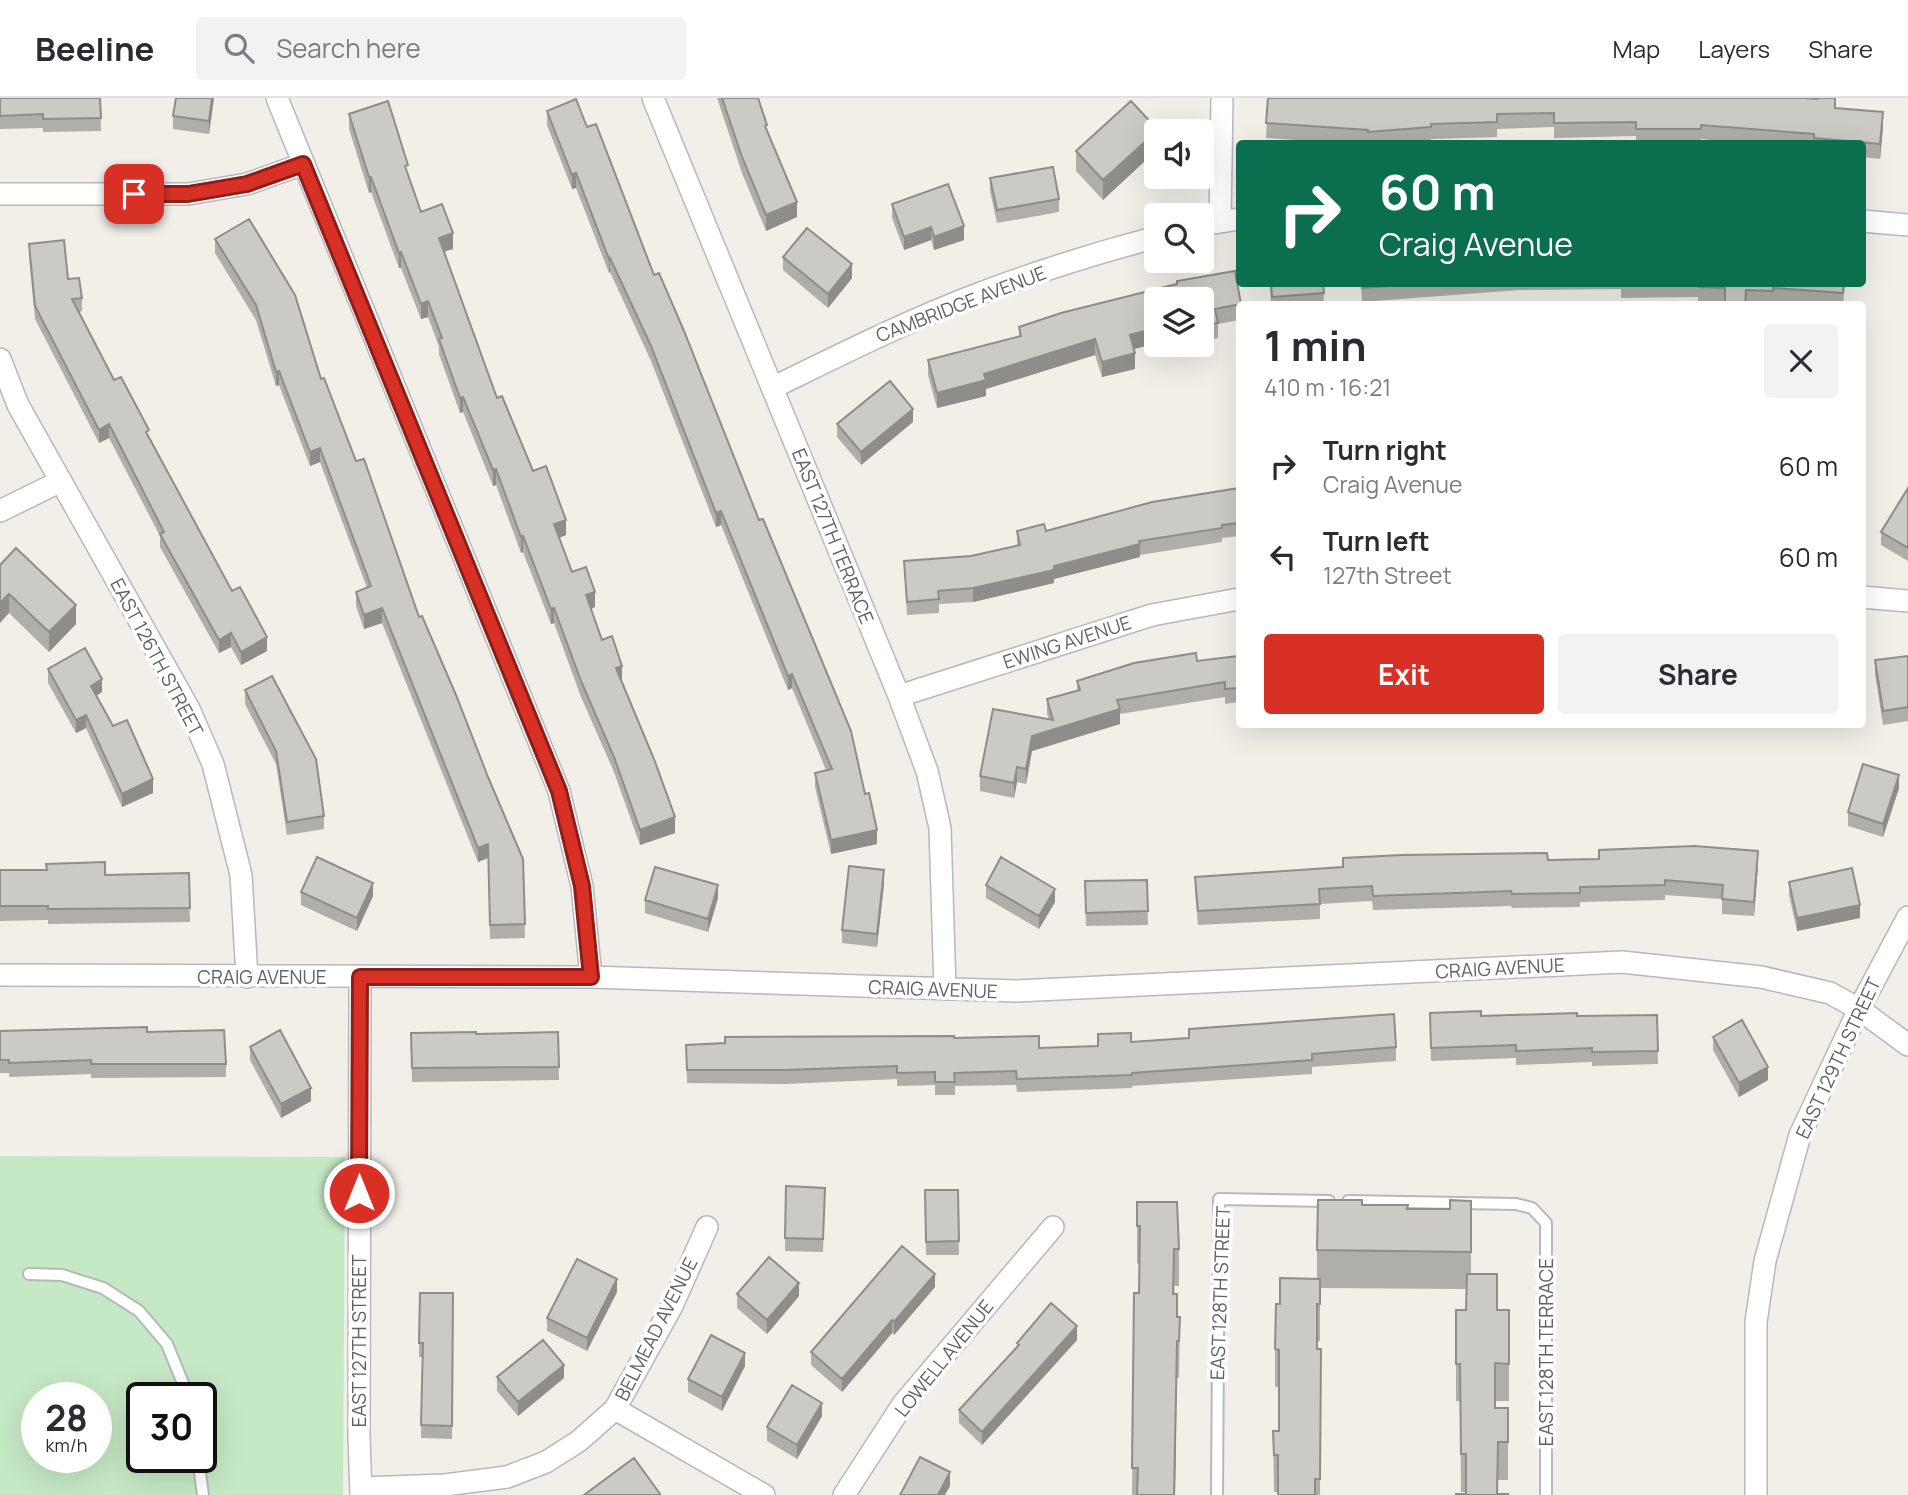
<!DOCTYPE html>
<meta charset="utf-8">
<style>
:root{--surface:#fff;--page:#f2f2f3;--text:#2b2b33;--muted:#7c7c81;--line:#e1e1e2;--accent:#d93025}
body{margin:0;font-family:Manrope,sans-serif;background:var(--page);color:var(--text);height:100vh;display:flex;flex-direction:column;font-size:26px;white-space:nowrap}
*{box-sizing:border-box;margin:0}
p{font-size:23px;color:var(--muted)}
.icon{flex:none;width:38px;height:38px;fill:none;stroke:currentColor;stroke-width:2;stroke-linecap:round;stroke-linejoin:round}
.map{position:relative;flex:1;overflow:hidden}
.drawer{position:absolute;left:1236px;top:203px;width:630px;height:427px;display:flex;flex-direction:column;background:var(--surface);border-radius:7px;box-shadow:0 7px 28px #0002}
.drawer>*{flex:none}
.banner{position:absolute;left:1236px;top:42px;width:630px;height:147px;border-radius:7px;box-shadow:0 7px 28px #0002;background:#0b6e4f;color:#fff;overflow:hidden}
.controls{position:absolute;left:1144px;top:21px;display:grid;gap:14px}
.controls a{display:grid;place-items:center;width:70px;height:70px;border-radius:7px;background:var(--surface);box-shadow:0 7px 28px #0002;font-size:35px}
.speed{position:absolute;left:21px;top:1284px;display:flex;gap:14px;font-size:35px;font-weight:700;text-align:center}
.speed>*{display:grid;place-content:center;width:91px;height:91px;border-radius:50%;background:var(--surface);box-shadow:0 7px 28px #0002;line-height:1}
.speed small{font-size:18px;font-weight:400}
.speed .limit{border:4px solid #111;border-radius:10px;background:#fff;color:#111}
.pin{position:absolute;display:grid;place-items:center;width:60px;height:60px;color:#fff;margin:-30px;border-radius:14px;box-shadow:0 4px 10px #0006}
.me{position:absolute;width:77px;margin:-38px;rotate:0deg;stroke-linejoin:round;filter:drop-shadow(0 0 5px #0008)}
.turn{display:flex;align-items:center;gap:24px;height:147px;padding:0 28px;font-size:32px}
.turn .icon{width:91px;height:91px;stroke-width:2.5}
.turn b{display:block;font-size:49px;line-height:60px}
.round{display:grid;place-items:center;flex:none;width:74px;height:74px;border-radius:7px;background:var(--page)}
.summary{display:flex;align-items:center;justify-content:space-between;height:119px;padding:0 28px}
h1{font-size:42px;font-weight:700;line-height:52px}
.button{display:flex;gap:14px;margin-top:auto;padding:14px 28px}
.button a{flex:1;height:80px;border-radius:7px;background:var(--accent);color:#fff;font-size:28px;font-weight:700;line-height:80px;text-align:center}
.button a+a{background:var(--page);color:var(--text)}
ul{padding:0;list-style:none}
li{display:flex;align-items:center;gap:21px;height:91px;padding:0 28px}
li div{flex:1}
li b{display:block;font-size:26px}
li em{font-style:normal}
header{display:flex;align-items:center;gap:42px;box-sizing:border-box;height:98px;padding:0 35px;background:var(--surface);border-bottom:2px solid var(--line)}
header strong{font-size:33px}
nav{display:flex;gap:38px;margin-inline-start:auto;font-size:24px}
.search{width:490px;height:63px;background:var(--page);display:flex;align-items:center;gap:18px;box-sizing:border-box;padding:0 24px;border-radius:7px;color:var(--muted);font-size:26px}
.map>svg:first-child{display:block}
.green{fill:#c5e8c5;fill-rule:evenodd}
.lines{fill:none;stroke-linecap:round;stroke-linejoin:round}
.service-casing{stroke:#b5b8bc;stroke-width:14}
.minor-casing{stroke:#b5b8bc;stroke-width:24}
.service{stroke:#fff;stroke-width:10}
.minor{stroke:#fff;stroke-width:21}
.wall{fill:#afaea9}
.shaded-wall{fill:#8f8d8a}
.building{fill:#cccac5;stroke:#8f8d8a;stroke-width:2}
.route-casing{stroke:#8d1f18;stroke-width:18}
.route{stroke:#d93025;stroke-width:12}
.labels{text-anchor:middle;stroke-width:7;stroke-linejoin:round;paint-order:stroke}
.street-label{font-size:19px;fill:#5f6368;stroke:#fff}
</style>
<header>
<strong>Beeline</strong>
<div class="search"><svg class="icon" aria-label="search" viewBox="0 0 24 24"><circle cx="10" cy="10" r="6"/><path d="M15 15l6 6"/></svg>Search here</div>
<nav><a>Map</a><a>Layers</a><a>Share</a></nav>
</header>
<div class="map">
<svg width="1908" height="1397" viewBox="0 0 1908 1397">
<rect width="100%" height="100%" fill="#f1efe8"/>
<path class="green" d="M0,1058L345,1059L343,1397H0ZM37,1300H96V1360H37ZM142,1300H201V1360H142Z"/>
<g class="lines">
<defs>
<path id="service" d="M1348,1103L1516,1106L1532,1110L1546,1125V1397
M29,1176L62,1177L103,1190L139,1213L167,1246L189,1300
M198,1360L203,1397
M1217,1397L1219,1101L1329,1103"/>
<path id="minor" d="M277,0L559,693L582,788L591,879
M653,0L899,598L927,673L940,730L945,891
M0,96H188L247,86L303,66
M1220,122L1222,0
M1862,123L1908,127
M1202,127L1239,121
M0,261L18,307L189,611L213,666L241,777L247,879
M772,290C840,257 907,223 978,196C1036,174 1096,155 1157,139
M0,413L61,383
M1862,499L1908,503
M899,598L1152,517L1239,501
M0,877L591,879L1016,893L1622,864L1761,879L1830,895L1859,911L1908,947
M360,879L359,1338L361,1397
M615,1311L764,1397
M361,1390L445,1387L507,1379L546,1364L579,1343L615,1311L672,1208L707,1129
M844,1397L903,1306L1053,1129
M1756,1397V1224L1765,1163L1800,1037L1859,911L1908,819"/>
</defs>
<use href="#service" class="service-casing"/>
<use href="#minor" class="minor-casing"/>
<use href="#service" class="service"/>
<use href="#minor" class="minor"/>
</g>
<path class="wall" d="M0,0H100L101,33L43,34V30L0,31Z
M176,0H214L209,36L173,31V18Z
M717,0H758L767,33L797,119L766,133L742,75Z
M1268,0L1836,10L1883,29L1880,61L1862,59V46H1748L1701,41V45L1636,46V38L1554,40V29L1497,31V39L1431,41V44L1405,46H1355L1266,40Z
M547,13L587,29L654,177L865,696L877,746L831,756L815,689V675L826,672L792,590L788,592L721,427L716,429L651,263L610,174L609,175L576,90L572,91L547,27Z
M349,16L408,78L421,114L453,151L444,154L497,300L566,437L559,440L572,474L595,509L591,511L602,542L622,583H621L675,735L640,747L614,674L581,599L554,525L551,526L523,454L521,455L496,387L493,388L463,314L460,315L439,256V249L428,219L421,221L401,170H399L371,94L369,95L349,31Z
M1158,33L1103,102L1076,73V53Z
M990,80L1059,101V114L997,125L990,93Z
M892,106L964,142L934,152L931,142L904,152L892,120Z
M215,141L321,281L356,363L419,519L523,761L525,840L490,841L488,760L478,764L382,525L364,531L356,508V494L367,490L320,364L310,368L279,287L276,288L256,222L215,155Z
M29,146L68,181L82,200V213L79,214L114,282L149,339L232,493L267,553L241,567L231,549L219,555L160,449V438L109,340L99,345L35,221L29,159Z
M783,159L852,180L828,210L783,172Z
M1235,173L1241,206H1239V222L1218,226V240L1202,243V201H1157V245L1134,251L1135,271L1102,279L1095,257L986,291V298L937,310L928,277V262L1019,238V229L1061,215L1177,186V183Z
M1270,186H1323L1324,206H1271Z
M1361,186H1845L1843,206H1796L1773,205V206H1725V204L1698,203V199L1621,200V191L1519,192L1362,204Z
M913,324L861,367L837,339V326Z
M1239,390V438L1222,440V444L1140,457V459L1054,481V485L973,504L939,506V515L907,517L904,463L971,458L1017,447V433H1046Z
M1908,390V463L1881,447V434Z
M0,467L76,526L49,554L9,515Z
M1239,558V604L1225,606V599L1120,616V626L1032,653L1026,686L1017,684L1014,700L980,693V678L1049,622L1047,616V601L1077,592V583L1197,563Z
M1908,558V623L1883,627L1875,576V562Z
M48,571L102,594L96,598L113,628L153,695L122,709L86,630L76,635L48,585Z
M245,592L324,718V731L287,737L276,666L245,606Z
M1899,690L1883,739L1848,728V714Z
M1548,762L1758,767L1754,818L1722,816V801L1665,797V802L1580,804V809L1512,810L1511,808L1373,812L1372,803L1320,806V821L1198,827L1195,793V779Z
M0,772L105,777L189,775L190,824L48,826V822L0,823Z
M1147,782L1148,827L1086,828L1085,783Z
M1789,784L1860,820L1797,833L1789,797Z
M884,786L877,849L842,845V832Z
M986,787L1055,804L1039,831L986,800Z
M301,794L373,798L357,833L301,807Z
M718,800L708,834L645,815V802Z
M1430,915L1481,918H1577L1657,917L1658,966L1592,968V964L1516,967V960L1431,963Z
M0,933L147,934L226,966V979L91,980V976L9,979V975H0Z
M558,934L559,982L412,984L411,935L476,936Z
M1713,939L1768,982L1739,999L1713,952Z
M954,940L1039,950L1098,948L1131,944L1396,949V963L1312,969V976L1132,988V990L1017,994L1016,987L955,988V997H935V987L897,988V981L785,986L687,985L686,947Z
M250,949L311,1003L281,1020L250,962Z
M786,1088L825,1090L823,1154L785,1153Z
M925,1092H958L959,1157H926Z
M1471,1103V1176L1497,1212H1509V1303H1495V1310H1508V1382H1498L1466,1396V1394H1461L1460,1303H1456V1212H1466V1191L1320,1190V1243L1317,1244V1251H1321L1320,1397H1278V1394H1274L1273,1333H1279V1289H1275V1251L1280,1206L1317,1181V1152L1362,1107L1407,1111H1450Z
M1137,1104L1179,1151V1188H1174L1177,1219H1180L1179,1280H1177L1175,1397H1132L1134,1195H1139V1165L1137,1166Z
M935,1189L894,1237L892,1235L842,1294L811,1267V1254Z
M617,1194L587,1253L547,1233V1220Z
M420,1195H453L452,1341L421,1340L422,1259H419Z
M737,1196L799,1198L767,1236L737,1210Z
M1077,1242L982,1347L959,1325V1312L1017,1250V1245Z
M745,1268L722,1313L688,1294V1281Z
M497,1279L564,1280L518,1318L497,1293Z
M822,1318L797,1361L767,1343V1329Z"/>
<path class="shaded-wall" d="M212,0H214L209,36V23Z
M1883,14V29L1880,61V46Z
M1158,32L1157,33V52L1103,102V82Z
M576,75V90L572,91V77Z
M369,79H371V94L369,95Z
M797,104V119L766,133V117Z
M964,128V142L934,152V139Z
M931,129V142L904,152V139Z
M453,135V151L439,155V140Z
M401,154V170H399V155Z
M610,160V174L609,175V161Z
M852,166V180L828,210V196Z
M428,203V219L421,221V206Z
M1157,230V245L1130,252V237Z
M1095,241V257L986,291V298L937,310V295L984,276Z
M1135,255V271L1102,279V264Z
M279,273V287L276,288V274Z
M463,299V314L460,315V300Z
M913,311V324L861,367V354Z
M109,326V340L99,345V332Z
M320,350V364L310,368V354Z
M496,371V387L493,388V372Z
M721,413V427L716,429V415Z
M566,422V437L554,442V426Z
M523,438V454L521,455V439Z
M1140,446V459L1054,481V485L973,504V490Z
M595,494V509L586,513V497Z
M9,496V515L0,525V505Z
M76,507V526L49,554V534Z
M382,510V525L364,531V517Z
M554,510V525L551,526V511Z
M231,535V549L219,555V542Z
M267,539V553L241,567V554Z
M622,568V583L616,585V570Z
M792,576V590L788,592V578Z
M102,581V594L91,601V588Z
M1120,611V626L1032,653L1026,686V671L1032,638Z
M86,617V630L76,635V622Z
M1017,669V684L1014,700V685Z
M1899,677V690L1883,739V726Z
M153,681V695L122,709V696Z
M675,719V735L640,747V732Z
M877,732V746L831,756V742Z
M488,746V760L478,764V750Z
M1758,753V767L1754,818V804Z
M884,772V786L877,849V836Z
M373,785V798L357,833V820Z
M718,787V800L708,834V821Z
M1055,791V804L1039,831V818Z
M1860,807V820L1797,833V820Z
M1768,969V982L1739,999V985Z
M311,990V1003L281,1020V1006Z
M935,1176V1189L894,1237V1224Z
M617,1181V1194L587,1253V1240Z
M799,1185V1198L767,1236V1222Z
M892,1222V1235L842,1294V1281Z
M1077,1228V1242L982,1347V1334Z
M1177,1243L1175,1397H1174Z
M745,1255V1268L722,1313V1299Z
M564,1267V1280L518,1318V1304Z
M822,1305V1318L797,1361V1347Z
M950,1374V1388L945,1397H938Z"/>
<path class="building" d="M0,0H100L101,20L43,21V16L0,18Z
M176,0H212L209,23L173,18Z
M722,0H758L767,27L765,28L797,104L766,117L742,59Z
M1268,0H1805L1817,1V0H1835V10L1883,14L1880,46L1814,40V36L1701,27V31H1636V24L1554,25V15L1497,16V24L1431,26V29L1368,34V32L1266,25Z
M576,1L587,29L596,26L654,177L659,175L684,233L759,422L763,421L851,633L865,696L869,695L877,732L831,742L815,675L832,671L792,576L788,578L721,413L716,415L651,248L610,160L609,161L576,75L572,77L547,13Z
M388,3L408,67L405,68L421,114L442,106L453,135L439,140L497,300L502,298L533,373L546,368L566,422L554,426L572,474L586,469L595,494L586,497L602,542L612,538L622,568L616,570L654,661L675,719L640,732L614,659L581,583L554,510L551,511L523,438L521,439L496,371L493,372L463,299L460,300L439,241L442,240L428,203L421,206L401,154L399,155L371,79H369L349,16Z
M1131,3L1158,32L1103,82L1076,53Z
M1053,69L1059,101L997,112L990,80Z
M948,86L964,128L934,139L931,129L904,139L892,106Z
M249,121L295,197L321,281L324,280L356,363L364,361L419,519L422,518L456,597L488,679L523,761L525,826L490,827L488,746L478,750L382,510L364,517L356,494L371,488L320,350L310,354L279,273L276,274L256,207L215,141Z
M807,130L852,166L828,196L783,159Z
M64,142L68,181L79,180L82,200L72,201L114,282L121,279L149,332L146,334L232,493L240,489L267,539L241,554L231,535L219,542L160,436L164,434L109,326L99,332L35,208L29,146Z
M1235,173L1241,206L1215,211L1218,225L1202,228V201H1157V230L1130,237L1135,255L1102,264L1095,241L984,276L986,282L937,295L928,262L1021,238L1019,229L1061,215L1177,186V183Z
M1271,186H1323L1324,195L1272,199Z
M1362,186H1415L1362,190Z
M1698,186H1844L1843,195L1773,190V193L1746,192L1745,206L1725,205V190L1698,189Z
M890,283L913,311L861,354L837,326Z
M1239,390V425L1222,427V430L1139,443L1140,446L1054,468V472L973,490L938,493L939,501L907,504L904,463L971,458L1020,447L1017,433L1044,426L1046,433L1152,404Z
M1908,390V450L1881,434Z
M16,450L76,507L49,534L9,496L0,505V467Z
M85,550L102,581L91,588L113,628L127,622L153,681L122,696L86,617L76,622L48,571Z
M1196,555L1197,563L1239,558V590L1225,591V584L1117,602L1120,611L1032,638L1026,671L1017,669L1014,685L980,678L993,611L1053,622L1047,601L1080,592L1077,583L1134,565Z
M1908,558V609L1883,613L1875,562Z
M272,578L316,661L324,718L287,724L276,653L245,592Z
M1863,666L1899,677L1883,726L1848,714Z
M1694,748L1758,753L1754,804L1722,801L1723,787L1665,782V787L1580,789V795L1512,796L1511,793L1373,798L1372,788L1319,791L1320,806L1198,813L1195,779L1343,769V760L1402,757L1547,755L1548,762L1599,761V752Z
M317,759L373,785L357,820L301,794Z
M1001,759L1055,791L1039,818L986,787Z
M105,764V777L189,775L190,810L48,811V808H0V772H47L46,766Z
M849,768L884,772L877,836L842,832Z
M655,769L718,787L708,821L645,802Z
M1852,770L1860,807L1797,820L1789,784Z
M1147,782L1148,813L1086,815L1085,783Z
M1481,913V918L1577,915V918L1657,917L1658,953L1592,954V950L1516,953V947L1431,950L1430,915Z
M1394,916L1396,949L1312,956V962L1132,975V977L1017,981L1016,973L954,975L955,984H935V974L897,975V968L785,972H687L686,947L725,945V939L954,938V940L1039,938V950L1098,948V936L1131,935V944L1189,940V931Z
M1742,922L1768,969L1739,985L1713,939Z
M147,929V934L224,932L226,966H91V962L9,965V962H0V933Z
M280,932L311,990L281,1006L250,949Z
M476,934V936L558,934L559,969L412,970L411,935Z
M786,1088L825,1090L823,1141L785,1140Z
M925,1092H958L959,1143L926,1144Z
M1318,1102H1362V1107H1408L1407,1111H1450V1102L1471,1103V1154L1317,1152Z
M1137,1104H1177L1179,1151H1174L1173,1196H1177V1219H1180L1179,1243H1177L1174,1397H1137L1138,1370H1132L1134,1195H1139L1140,1128H1137Z
M902,1148L935,1176L894,1224L892,1222L842,1281L811,1254Z
M769,1159L799,1185L767,1222L737,1196Z
M577,1161L617,1181L587,1240L547,1220Z
M1467,1176H1497V1212H1509V1266L1495,1265V1310H1508V1344H1498L1497,1396H1508V1397H1456V1396H1466V1356H1461L1460,1266H1456V1212H1466Z
M1280,1180L1320,1181V1206H1317V1251H1321L1320,1381H1315V1397H1278V1357H1274L1273,1333H1279V1252L1275,1251L1276,1206H1280Z
M420,1195H453L452,1328L421,1327L423,1245H419Z
M1051,1205L1077,1228L982,1334L959,1312L1019,1247L1017,1245Z
M711,1237L745,1255L722,1299L688,1281Z
M543,1242L564,1267L518,1304L497,1279Z
M792,1287L822,1305L797,1347L767,1329Z
M920,1359L950,1374L938,1397H900Z
M634,1360L660,1396L658,1397H584Z"/>
<g class="lines">
<defs>
<path id="route" d="M134,96H188L247,86L303,66L559,693L582,788L591,879H360L359,1095"/>
</defs>
<use href="#route" class="route-casing"/>
<use href="#route" class="route"/>
</g>
<g class="labels">
<g class="street-label">
<text transform="translate(961 206) rotate(-21)" y="7">CAMBRIDGE AVENUE</text>
<text transform="translate(833 438) rotate(68)" y="7">EAST 127TH TERRACE</text>
<text transform="translate(1067 544) rotate(-18)" y="7">EWING AVENUE</text>
<text transform="translate(157 559) rotate(62)" y="7">EAST 126TH STREET</text>
<text transform="translate(1500 870) rotate(-3)" y="7">CRAIG AVENUE</text>
<text x="262" y="886">CRAIG AVENUE</text>
<text transform="translate(933 891) rotate(2)" y="7">CRAIG AVENUE</text>
<text transform="translate(1838 960) rotate(-65)" y="7">EAST 129TH STREET</text>
<text transform="translate(1220 1195) rotate(-88)" y="7">EAST 128TH STREET</text>
<text transform="translate(656 1231) rotate(-63)" y="7">BELMEAD AVENUE</text>
<text transform="translate(359 1243) rotate(-90)" y="7">EAST 127TH STREET</text>
<text transform="translate(1546 1254) rotate(-90)" y="7">EAST 128TH TERRACE</text>
<text transform="translate(944 1260) rotate(-51)" y="7">LOWELL AVENUE</text>
</g>
</g>
</svg>
<div class="controls">
<a><svg class="icon" aria-label="sound" viewBox="0 0 24 24"><path d="M4 9h4l5-4v14l-5-4H4zM17 9q2 3 0 6"/></svg></a>
<a><svg class="icon" aria-label="search" viewBox="0 0 24 24"><circle cx="10" cy="10" r="6"/><path d="M15 15l6 6"/></svg></a>
<a><svg class="icon" aria-label="layers" viewBox="0 0 24 24"><path d="M12 4l9 5-9 5-9-5zM3 14l9 5 9-5"/></svg></a>
</div>
<div class="speed"><div>28<small>km/h</small></div><div class="limit">30</div></div>
<div class="pin" style="left:134px;top:96px;background:#d93025"><svg class="icon" aria-label="arrive" viewBox="0 0 24 24"><path d="M6 21V4h12l-3 4 3 4H6"/></svg></div>
<svg class="me" style="left:359px;top:1095px" viewBox="-20 -20 40 40"><circle r="17" fill="#d93025" stroke="#fff" stroke-width="3"/><path d="M0-11L8 9 0 5-8 9z" fill="#fff"/></svg>
<div class="banner">
<div class="turn"><svg class="icon" aria-label="right" viewBox="0 0 24 24"><path d="M7 20v-9h11M14 6l5 5-5 5"/></svg><div><b>60 m</b>Craig Avenue</div></div>
</div>
<section class="drawer">
<div class="summary"><div><h1>1 min</h1><p>410 m · 16:21</p></div><a class="round"><svg class="icon" aria-label="close" viewBox="0 0 24 24"><path d="M6 6l12 12M18 6L6 18"/></svg></a></div>
<ul>
<li><svg class="icon" aria-label="right" viewBox="0 0 24 24"><path d="M7 20v-9h11M14 6l5 5-5 5"/></svg><div><b>Turn right</b><p>Craig Avenue</p></div><em>60 m</em></li>
<li><svg class="icon" aria-label="left" viewBox="0 0 24 24"><path d="M17 20v-9H6M10 6l-5 5 5 5"/></svg><div><b>Turn left</b><p>127th Street</p></div><em>60 m</em></li>
</ul>
<div class="button"><a>Exit</a><a>Share</a></div>
</section>
</div>
